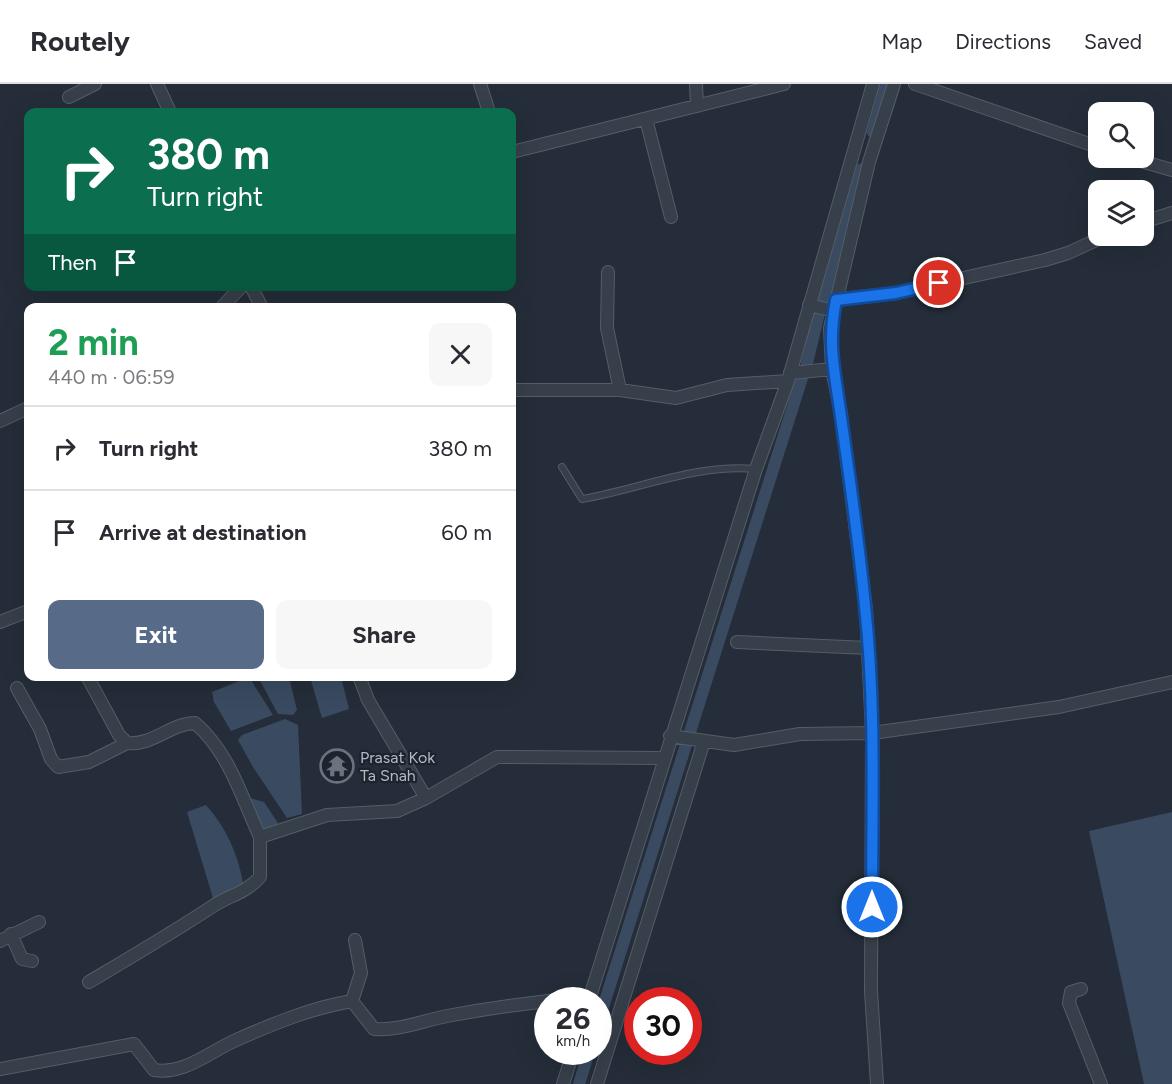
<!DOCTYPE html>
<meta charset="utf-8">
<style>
:root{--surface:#fff;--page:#f7f7f7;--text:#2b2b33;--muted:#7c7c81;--line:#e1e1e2;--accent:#576a88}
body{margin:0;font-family:Figtree,sans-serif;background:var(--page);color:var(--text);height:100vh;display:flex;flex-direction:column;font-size:22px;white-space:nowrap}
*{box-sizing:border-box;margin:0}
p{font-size:20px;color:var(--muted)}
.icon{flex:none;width:33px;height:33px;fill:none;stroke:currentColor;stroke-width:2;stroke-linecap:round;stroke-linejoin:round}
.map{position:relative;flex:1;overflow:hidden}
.drawer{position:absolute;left:24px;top:219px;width:492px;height:378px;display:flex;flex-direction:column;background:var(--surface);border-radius:12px;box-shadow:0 6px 24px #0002}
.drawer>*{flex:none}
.hud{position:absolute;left:24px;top:24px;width:492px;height:183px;border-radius:12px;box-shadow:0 6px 24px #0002;background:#0b6e4f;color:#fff;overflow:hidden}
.fabs{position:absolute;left:1088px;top:18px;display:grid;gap:12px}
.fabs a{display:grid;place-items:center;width:66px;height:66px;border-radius:12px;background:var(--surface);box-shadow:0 6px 24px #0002;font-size:30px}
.speed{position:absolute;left:534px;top:903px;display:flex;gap:12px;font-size:30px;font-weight:700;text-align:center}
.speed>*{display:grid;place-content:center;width:78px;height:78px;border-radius:50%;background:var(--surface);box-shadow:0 6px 24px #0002;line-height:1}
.speed small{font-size:15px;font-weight:400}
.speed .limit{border:9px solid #d22;background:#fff;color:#111}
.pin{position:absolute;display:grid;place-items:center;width:51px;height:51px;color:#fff;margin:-26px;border:3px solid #fff;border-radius:50%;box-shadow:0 2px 6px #0007}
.me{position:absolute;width:66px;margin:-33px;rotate:0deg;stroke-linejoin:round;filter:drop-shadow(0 0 4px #0008)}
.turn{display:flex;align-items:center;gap:21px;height:126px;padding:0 24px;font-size:27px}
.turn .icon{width:78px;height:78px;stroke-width:2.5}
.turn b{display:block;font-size:42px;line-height:51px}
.then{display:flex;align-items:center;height:57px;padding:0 24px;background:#0003;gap:12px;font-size:22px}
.round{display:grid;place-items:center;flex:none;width:63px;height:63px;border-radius:12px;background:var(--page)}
.summary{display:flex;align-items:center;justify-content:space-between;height:102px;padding:0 24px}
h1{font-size:36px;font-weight:700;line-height:45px;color:#1e9e55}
.button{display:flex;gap:12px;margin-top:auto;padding:12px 24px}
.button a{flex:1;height:69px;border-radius:12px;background:var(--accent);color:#fff;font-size:24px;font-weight:700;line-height:69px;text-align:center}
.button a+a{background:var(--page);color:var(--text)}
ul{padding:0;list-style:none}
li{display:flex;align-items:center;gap:18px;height:84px;padding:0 24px;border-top:2px solid var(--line)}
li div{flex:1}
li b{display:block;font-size:22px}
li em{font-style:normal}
header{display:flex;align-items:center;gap:36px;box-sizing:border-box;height:84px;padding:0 30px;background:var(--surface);border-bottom:2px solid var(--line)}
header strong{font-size:28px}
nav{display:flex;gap:33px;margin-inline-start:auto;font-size:21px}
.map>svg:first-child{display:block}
.water{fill:#3a4b61}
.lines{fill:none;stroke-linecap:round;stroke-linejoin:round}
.canal{stroke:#3a4b61;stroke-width:12}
.service-casing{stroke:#555d67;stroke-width:8}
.minor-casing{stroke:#555d67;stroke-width:14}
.service{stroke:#373f4a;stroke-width:6}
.minor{stroke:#373f4a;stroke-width:12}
.route-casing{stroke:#114b97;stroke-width:15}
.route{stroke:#1a73e8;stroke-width:10}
.labels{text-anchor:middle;stroke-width:4.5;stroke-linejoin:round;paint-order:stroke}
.poi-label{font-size:16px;fill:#b2bac5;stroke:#1c242e;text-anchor:start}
</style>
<header>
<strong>Routely</strong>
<nav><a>Map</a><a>Directions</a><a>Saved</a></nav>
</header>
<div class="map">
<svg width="1172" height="1000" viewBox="0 0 1172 1000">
<rect width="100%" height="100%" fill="#242d39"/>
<path class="water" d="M249,593L273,631L231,647L214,618L212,608Z
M258,593H289L297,626L293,631L278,630Z
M310,593H341L349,625L322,634Z
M285,635L298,641L302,730L287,734L253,683L238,656L242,651Z
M246,713L264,718L278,739L271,748L259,747Z
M206,721C226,743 238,770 243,799L235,811L213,814L187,728Z
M1172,728V1000H1144L1089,747Z"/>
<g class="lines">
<path class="canal" d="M873,48L886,2
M824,216L862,85
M807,279L819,229
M598,939L802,294
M579,1000L589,968"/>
<defs>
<path id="service" d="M562,383L582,415C640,405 695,380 755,385"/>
<path id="minor" d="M157,0L170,28
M480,0L489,28
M696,0L697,22
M915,0L1098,63
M69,13L95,0
M646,35L671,133
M512,68L784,0
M1130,74L1172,86
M1143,138L1172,129
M608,188L607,244L620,306
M251,202L262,224
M836,216L896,209L1045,176L1068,169L1105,152
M809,221L834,227
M221,224L242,202
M790,289L832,285
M512,306H620L676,314L727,301L788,297
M0,337L28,324
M0,538L28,527
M737,558L868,564
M87,592L119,651L127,659C153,662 171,639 195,639C229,668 242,714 260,753
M359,592L368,616L426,714
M17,604L40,645L51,675L58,683L89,678L127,659
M670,652L734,661L800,650L872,649L1059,623L1172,598
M11,850L22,875L32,877
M0,857L39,838
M89,898C131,873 172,849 213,822C230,811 246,809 260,793V753L327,731L397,727L426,714L497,673L664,674
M1081,905L1071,908L1069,919L1101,1000
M589,916L756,385L788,297L873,0
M352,917L361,889L355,856
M0,985L134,960L154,986C183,991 208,969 234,957C272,940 311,924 352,917L374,945C399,947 422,937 447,932C495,923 541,917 590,913
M563,1000L573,968
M597,1000L704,657
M877,1000L871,907L872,649L866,525L841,330L832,285L830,244L869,78L894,0"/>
</defs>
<use href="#service" class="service-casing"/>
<use href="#minor" class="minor-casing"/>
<use href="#service" class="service"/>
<use href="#minor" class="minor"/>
</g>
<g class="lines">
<defs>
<path id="route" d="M872,823C872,723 876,622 865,522C859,459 850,396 841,333C835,288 827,262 836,216L896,209L939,199"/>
</defs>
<use href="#route" class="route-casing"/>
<use href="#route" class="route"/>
</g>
<defs>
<symbol id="temple-ring" viewBox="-11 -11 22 22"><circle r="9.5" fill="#1c242e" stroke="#6b7280" stroke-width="1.5"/><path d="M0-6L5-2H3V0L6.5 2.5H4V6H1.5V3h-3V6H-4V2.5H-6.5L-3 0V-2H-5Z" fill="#6b7280"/></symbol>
</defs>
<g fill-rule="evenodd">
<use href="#temple-ring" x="318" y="663" width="38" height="38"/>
</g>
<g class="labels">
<g class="poi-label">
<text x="360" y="679">Prasat Kok<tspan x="360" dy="18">Ta Snah</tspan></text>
</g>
</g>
</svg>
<div class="fabs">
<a><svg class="icon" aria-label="search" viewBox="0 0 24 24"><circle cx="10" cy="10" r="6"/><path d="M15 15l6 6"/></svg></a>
<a><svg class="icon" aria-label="layers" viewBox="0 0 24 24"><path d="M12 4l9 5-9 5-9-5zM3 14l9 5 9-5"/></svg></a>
</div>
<div class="speed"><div>26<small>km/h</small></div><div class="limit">30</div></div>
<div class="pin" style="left:939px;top:199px;background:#d93025"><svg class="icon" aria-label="arrive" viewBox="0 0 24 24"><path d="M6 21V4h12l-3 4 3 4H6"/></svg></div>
<svg class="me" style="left:872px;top:823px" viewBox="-20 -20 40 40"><circle r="17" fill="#1a73e8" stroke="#fff" stroke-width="3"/><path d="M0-11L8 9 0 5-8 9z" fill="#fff"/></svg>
<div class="hud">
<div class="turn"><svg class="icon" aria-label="right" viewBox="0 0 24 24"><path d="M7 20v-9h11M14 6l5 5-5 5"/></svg><div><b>380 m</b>Turn right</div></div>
<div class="then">Then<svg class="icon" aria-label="arrive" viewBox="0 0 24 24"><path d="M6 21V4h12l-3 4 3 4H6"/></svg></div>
</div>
<section class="drawer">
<div class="summary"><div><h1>2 min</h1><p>440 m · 06:59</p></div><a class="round"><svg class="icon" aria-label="close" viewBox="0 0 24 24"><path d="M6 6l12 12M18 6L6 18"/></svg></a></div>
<ul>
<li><svg class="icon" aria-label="right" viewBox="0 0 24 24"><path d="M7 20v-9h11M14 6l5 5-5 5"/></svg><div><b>Turn right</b></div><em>380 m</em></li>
<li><svg class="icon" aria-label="arrive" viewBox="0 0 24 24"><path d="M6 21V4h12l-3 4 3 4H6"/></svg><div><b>Arrive at destination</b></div><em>60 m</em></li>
</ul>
<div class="button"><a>Exit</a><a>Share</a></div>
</section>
</div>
